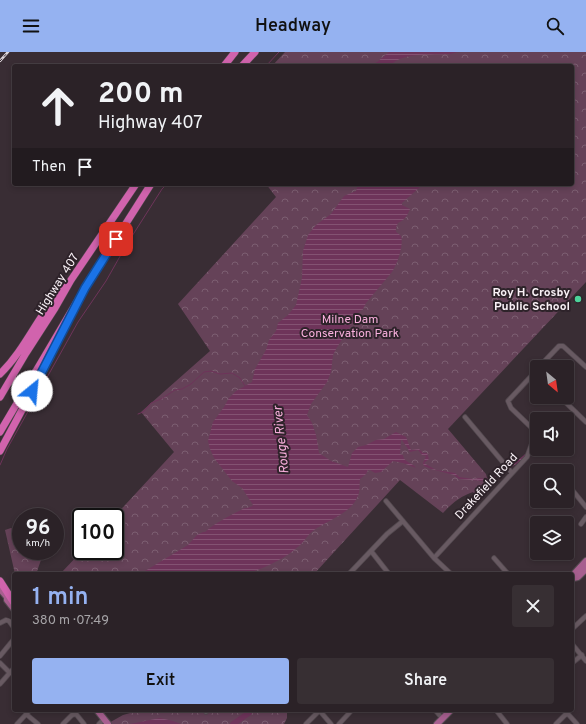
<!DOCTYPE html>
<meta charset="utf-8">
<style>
:root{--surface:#2b2227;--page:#372f33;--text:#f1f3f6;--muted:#a6a4a7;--line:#473f44;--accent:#95b2f1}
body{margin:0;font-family:Overpass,sans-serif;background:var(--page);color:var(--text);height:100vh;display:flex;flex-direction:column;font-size:15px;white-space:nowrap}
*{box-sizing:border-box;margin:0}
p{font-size:13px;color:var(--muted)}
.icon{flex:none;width:22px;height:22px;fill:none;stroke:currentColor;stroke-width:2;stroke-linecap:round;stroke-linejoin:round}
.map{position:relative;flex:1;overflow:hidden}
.side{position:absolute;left:12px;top:520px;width:562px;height:140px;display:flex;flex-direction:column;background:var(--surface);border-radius:4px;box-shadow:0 2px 6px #0003,0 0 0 1px var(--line)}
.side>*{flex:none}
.hud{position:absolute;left:12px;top:12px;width:562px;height:122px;border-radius:4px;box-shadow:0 2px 6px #0003,0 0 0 1px var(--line);background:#2b2227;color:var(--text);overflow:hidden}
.needle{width:26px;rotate:151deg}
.fabs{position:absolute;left:530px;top:308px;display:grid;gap:8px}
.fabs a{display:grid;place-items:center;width:44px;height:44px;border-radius:4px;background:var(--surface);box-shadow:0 2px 6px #0003,0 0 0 1px var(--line);font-size:20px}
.speed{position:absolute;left:12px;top:456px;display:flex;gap:8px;font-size:20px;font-weight:700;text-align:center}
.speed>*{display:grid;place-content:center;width:52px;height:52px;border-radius:50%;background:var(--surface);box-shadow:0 2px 6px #0003,0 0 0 1px var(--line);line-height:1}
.speed small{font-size:10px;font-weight:400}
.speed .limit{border:2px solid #111;border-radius:6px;background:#fff;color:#111}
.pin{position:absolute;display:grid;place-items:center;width:34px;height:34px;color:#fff;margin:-17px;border-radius:8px;box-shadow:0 2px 6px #0006}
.me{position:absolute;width:44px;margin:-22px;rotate:28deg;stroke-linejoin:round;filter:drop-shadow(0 0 3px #0008)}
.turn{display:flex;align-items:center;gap:14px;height:84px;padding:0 20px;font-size:18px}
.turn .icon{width:52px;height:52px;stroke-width:2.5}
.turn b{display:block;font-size:28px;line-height:34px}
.then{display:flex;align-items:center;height:38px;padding:0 20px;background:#0003;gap:8px;font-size:15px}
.round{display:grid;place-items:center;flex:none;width:42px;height:42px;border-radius:4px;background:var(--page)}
.summary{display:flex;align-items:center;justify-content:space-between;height:68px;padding:0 20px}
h1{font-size:24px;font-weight:600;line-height:30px;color:var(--accent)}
.action{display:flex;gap:8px;margin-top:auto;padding:8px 20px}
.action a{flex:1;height:46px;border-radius:4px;background:var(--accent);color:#111;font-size:16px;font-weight:600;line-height:46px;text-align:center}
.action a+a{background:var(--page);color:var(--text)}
header{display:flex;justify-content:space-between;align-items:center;height:52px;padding:0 20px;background:var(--accent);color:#111;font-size:18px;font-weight:600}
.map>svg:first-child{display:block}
.forest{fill:url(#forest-crowns)}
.water{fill:url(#water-rules)}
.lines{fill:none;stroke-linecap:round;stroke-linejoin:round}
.stream{stroke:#6e345a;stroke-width:1}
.river{stroke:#6e345a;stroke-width:5.5}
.minor-casing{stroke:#544a50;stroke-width:5.5}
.primary-casing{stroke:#544a50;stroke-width:8}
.motorway-casing{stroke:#544a50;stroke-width:8}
.minor{stroke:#685a62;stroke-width:4}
.primary{stroke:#a75f8f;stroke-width:6}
.motorway{stroke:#d163ad;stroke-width:7}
.rail-casing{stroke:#e2dadf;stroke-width:2.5}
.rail{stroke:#2e232a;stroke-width:1;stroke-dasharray:3;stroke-linecap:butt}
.route-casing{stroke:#114b97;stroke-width:10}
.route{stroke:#1a73e8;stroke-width:7}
.poi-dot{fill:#4cd39a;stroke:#2e232a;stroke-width:1.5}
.labels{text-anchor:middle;stroke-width:4;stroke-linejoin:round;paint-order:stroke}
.street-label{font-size:12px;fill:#f9f1f6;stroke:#2e232a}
.poi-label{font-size:12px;font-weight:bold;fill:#f9f1f6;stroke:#2e232a;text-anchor:end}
.park-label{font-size:12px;fill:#fab1de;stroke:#2e232a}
.water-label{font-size:13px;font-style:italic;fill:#f7aedb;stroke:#2e232a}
</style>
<header><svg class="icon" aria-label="menu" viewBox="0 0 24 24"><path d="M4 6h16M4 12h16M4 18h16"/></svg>Headway<svg class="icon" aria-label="search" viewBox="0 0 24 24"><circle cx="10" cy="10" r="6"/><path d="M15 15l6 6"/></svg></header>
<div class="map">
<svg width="586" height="672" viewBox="0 0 586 672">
<defs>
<pattern id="forest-crowns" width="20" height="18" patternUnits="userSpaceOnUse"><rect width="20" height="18" fill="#654258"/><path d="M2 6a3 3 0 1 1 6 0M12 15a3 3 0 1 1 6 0" fill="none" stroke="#7c5e71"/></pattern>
<pattern id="water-rules" width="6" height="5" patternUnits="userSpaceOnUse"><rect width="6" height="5" fill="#6e345a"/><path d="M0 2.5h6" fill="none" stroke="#835272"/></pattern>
</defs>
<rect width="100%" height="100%" fill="#392d34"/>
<path class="forest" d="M285,0H586V230L448,377L486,422L487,426C480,433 484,438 477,445L473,440C461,444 452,451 443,461L400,428L314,522H60L82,499H115L114,465L174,400L141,360L210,299L178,252L276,145L266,132H572V14H272Z
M11,476L21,480V499H33L41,508L36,522H15L5,478Z
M141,658H287V666L284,672H107L123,663Z"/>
<path class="water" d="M389,0H459C456,0 452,2 450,2C432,3 403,0 391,13L370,14L377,10Z
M358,132H434L431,134L420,135L402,151V153L410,157C407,164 405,168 398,171C397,173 396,175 396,177C395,181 399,181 401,184C404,194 397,212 392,220L366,251L363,257L359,260L336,297L333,303L331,320L327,330L311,352L307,363L312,371L316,383L319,401L331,409L348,415L352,401L358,395L366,393L376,388L384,387L396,380L406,385L411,398L419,397L423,401H427L429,407L424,411L436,418L455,421L459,425L473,427L480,426L485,427L498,423L506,418L529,399L537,394V396L507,419L485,429L459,427L454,423L431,417L424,414L423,411L426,404L422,403L418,398L410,400L402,388H401L400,402L403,403C403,410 413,411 416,416L403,411L393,409L381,420L375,421L370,418H368L366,422L360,427C359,434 361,440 356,448C348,462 327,469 314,478C308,482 305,489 299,494C283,508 265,516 245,522H140L188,493L197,483L203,480H205C215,471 229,464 241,458C245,455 249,457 253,453L242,436L232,429L214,406L210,397L208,389L213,370L224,355L229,346L236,339L252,330L255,317L266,298L269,288L276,279L278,271L288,263L296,253L302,226L303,199L308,183L316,173L331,162L344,144L356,139Z
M160,666L173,669L181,672H130Z"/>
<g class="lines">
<path class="stream" d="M266,14L279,0
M138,362L143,360L151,351L161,347L175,338L182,337L191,332L204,320L211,319L220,322L232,321L240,326L245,334
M0,413L7,397L78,270L106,229L127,192L162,137L167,132"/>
<path class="river" d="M233,672L249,661L251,658"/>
<defs>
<path id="minor" d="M539,315L559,294H563L586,315
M560,345L586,370
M465,365L512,421
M567,427L569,434L586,455
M386,449L434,506L451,522
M581,472L586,465
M371,499L389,522
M434,506L527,405L535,383V379L511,356L508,349L537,318
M494,506L508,522
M349,522L387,482L403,469
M0,571L6,568L9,569L14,576
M572,577L586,564
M572,592L586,609
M0,604L14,587
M0,611L10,621
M572,611L582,603
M0,632L14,616
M205,658L206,660
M319,658L331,672
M435,658L442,666
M496,658L507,672
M26,662L38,672
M17,672L30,658
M63,672L72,663L76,662L84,672
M99,672L104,667
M306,672L320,658
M339,672L352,658
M556,672L565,663L568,662L577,672"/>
<path id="primary" d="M573,526L578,525L586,517
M572,527L574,522L586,509
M0,537L7,545V548L14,557
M97,658L108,672
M437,672L451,658"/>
<path id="motorway" d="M224,14L235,0
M242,14L255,0
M0,322C26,297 39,261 64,235
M0,345L26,301L55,256L71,228L136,132
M0,380L85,236L151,132
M0,399L51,304
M0,529L14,551"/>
</defs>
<use href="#minor" class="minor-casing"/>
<use href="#primary" class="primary-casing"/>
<use href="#motorway" class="motorway-casing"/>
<use href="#minor" class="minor"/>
<use href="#primary" class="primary"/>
<use href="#motorway" class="motorway"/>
<defs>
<path id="rail" d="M0,9L8,0"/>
</defs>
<use href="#rail" class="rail-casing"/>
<use href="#rail" class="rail"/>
</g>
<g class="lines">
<defs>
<path id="route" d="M32,339L85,236L116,187"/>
</defs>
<use href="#route" class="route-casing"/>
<use href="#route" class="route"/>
</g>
<circle class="poi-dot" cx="578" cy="247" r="4"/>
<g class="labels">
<g class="street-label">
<text transform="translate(57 232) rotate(-58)" y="4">Highway 407</text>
<text transform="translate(486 434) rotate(-47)" y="4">Drakefield Road</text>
</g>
<g class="poi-label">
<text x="570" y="244">Roy H. Crosby<tspan x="570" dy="14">Public School</tspan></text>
</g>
<g class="park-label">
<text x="350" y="271">Milne Dam<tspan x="350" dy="14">Conservation Park</tspan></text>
</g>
<g class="water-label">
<text transform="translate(280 388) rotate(-96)" y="5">Rouge River</text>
</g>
</g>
</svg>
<div class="fabs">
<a><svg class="needle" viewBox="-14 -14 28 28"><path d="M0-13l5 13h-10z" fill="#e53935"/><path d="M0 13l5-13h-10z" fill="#a6a4a7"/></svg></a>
<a><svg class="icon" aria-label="sound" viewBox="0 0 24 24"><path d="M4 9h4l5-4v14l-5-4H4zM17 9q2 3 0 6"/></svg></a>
<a><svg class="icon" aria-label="search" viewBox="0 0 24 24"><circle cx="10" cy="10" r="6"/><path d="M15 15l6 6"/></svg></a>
<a><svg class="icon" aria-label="layers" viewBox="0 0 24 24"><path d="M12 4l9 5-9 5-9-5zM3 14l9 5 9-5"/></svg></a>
</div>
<div class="speed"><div>96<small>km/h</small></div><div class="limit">100</div></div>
<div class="pin" style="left:116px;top:187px;background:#d93025"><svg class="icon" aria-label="arrive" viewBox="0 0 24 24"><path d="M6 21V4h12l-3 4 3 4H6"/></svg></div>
<svg class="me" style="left:32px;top:339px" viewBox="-20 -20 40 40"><circle r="19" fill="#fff"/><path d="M0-13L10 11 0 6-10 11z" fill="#1a73e8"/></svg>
<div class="hud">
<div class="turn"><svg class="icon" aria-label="ahead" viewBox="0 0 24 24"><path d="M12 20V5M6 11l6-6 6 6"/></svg><div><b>200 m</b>Highway 407</div></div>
<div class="then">Then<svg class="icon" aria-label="arrive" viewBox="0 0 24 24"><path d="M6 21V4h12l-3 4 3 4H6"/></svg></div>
</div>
<section class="side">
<div class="summary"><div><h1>1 min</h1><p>380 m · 07:49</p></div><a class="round"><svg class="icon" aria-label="close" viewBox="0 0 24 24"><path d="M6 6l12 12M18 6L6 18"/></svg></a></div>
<div class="action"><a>Exit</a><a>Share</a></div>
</section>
</div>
